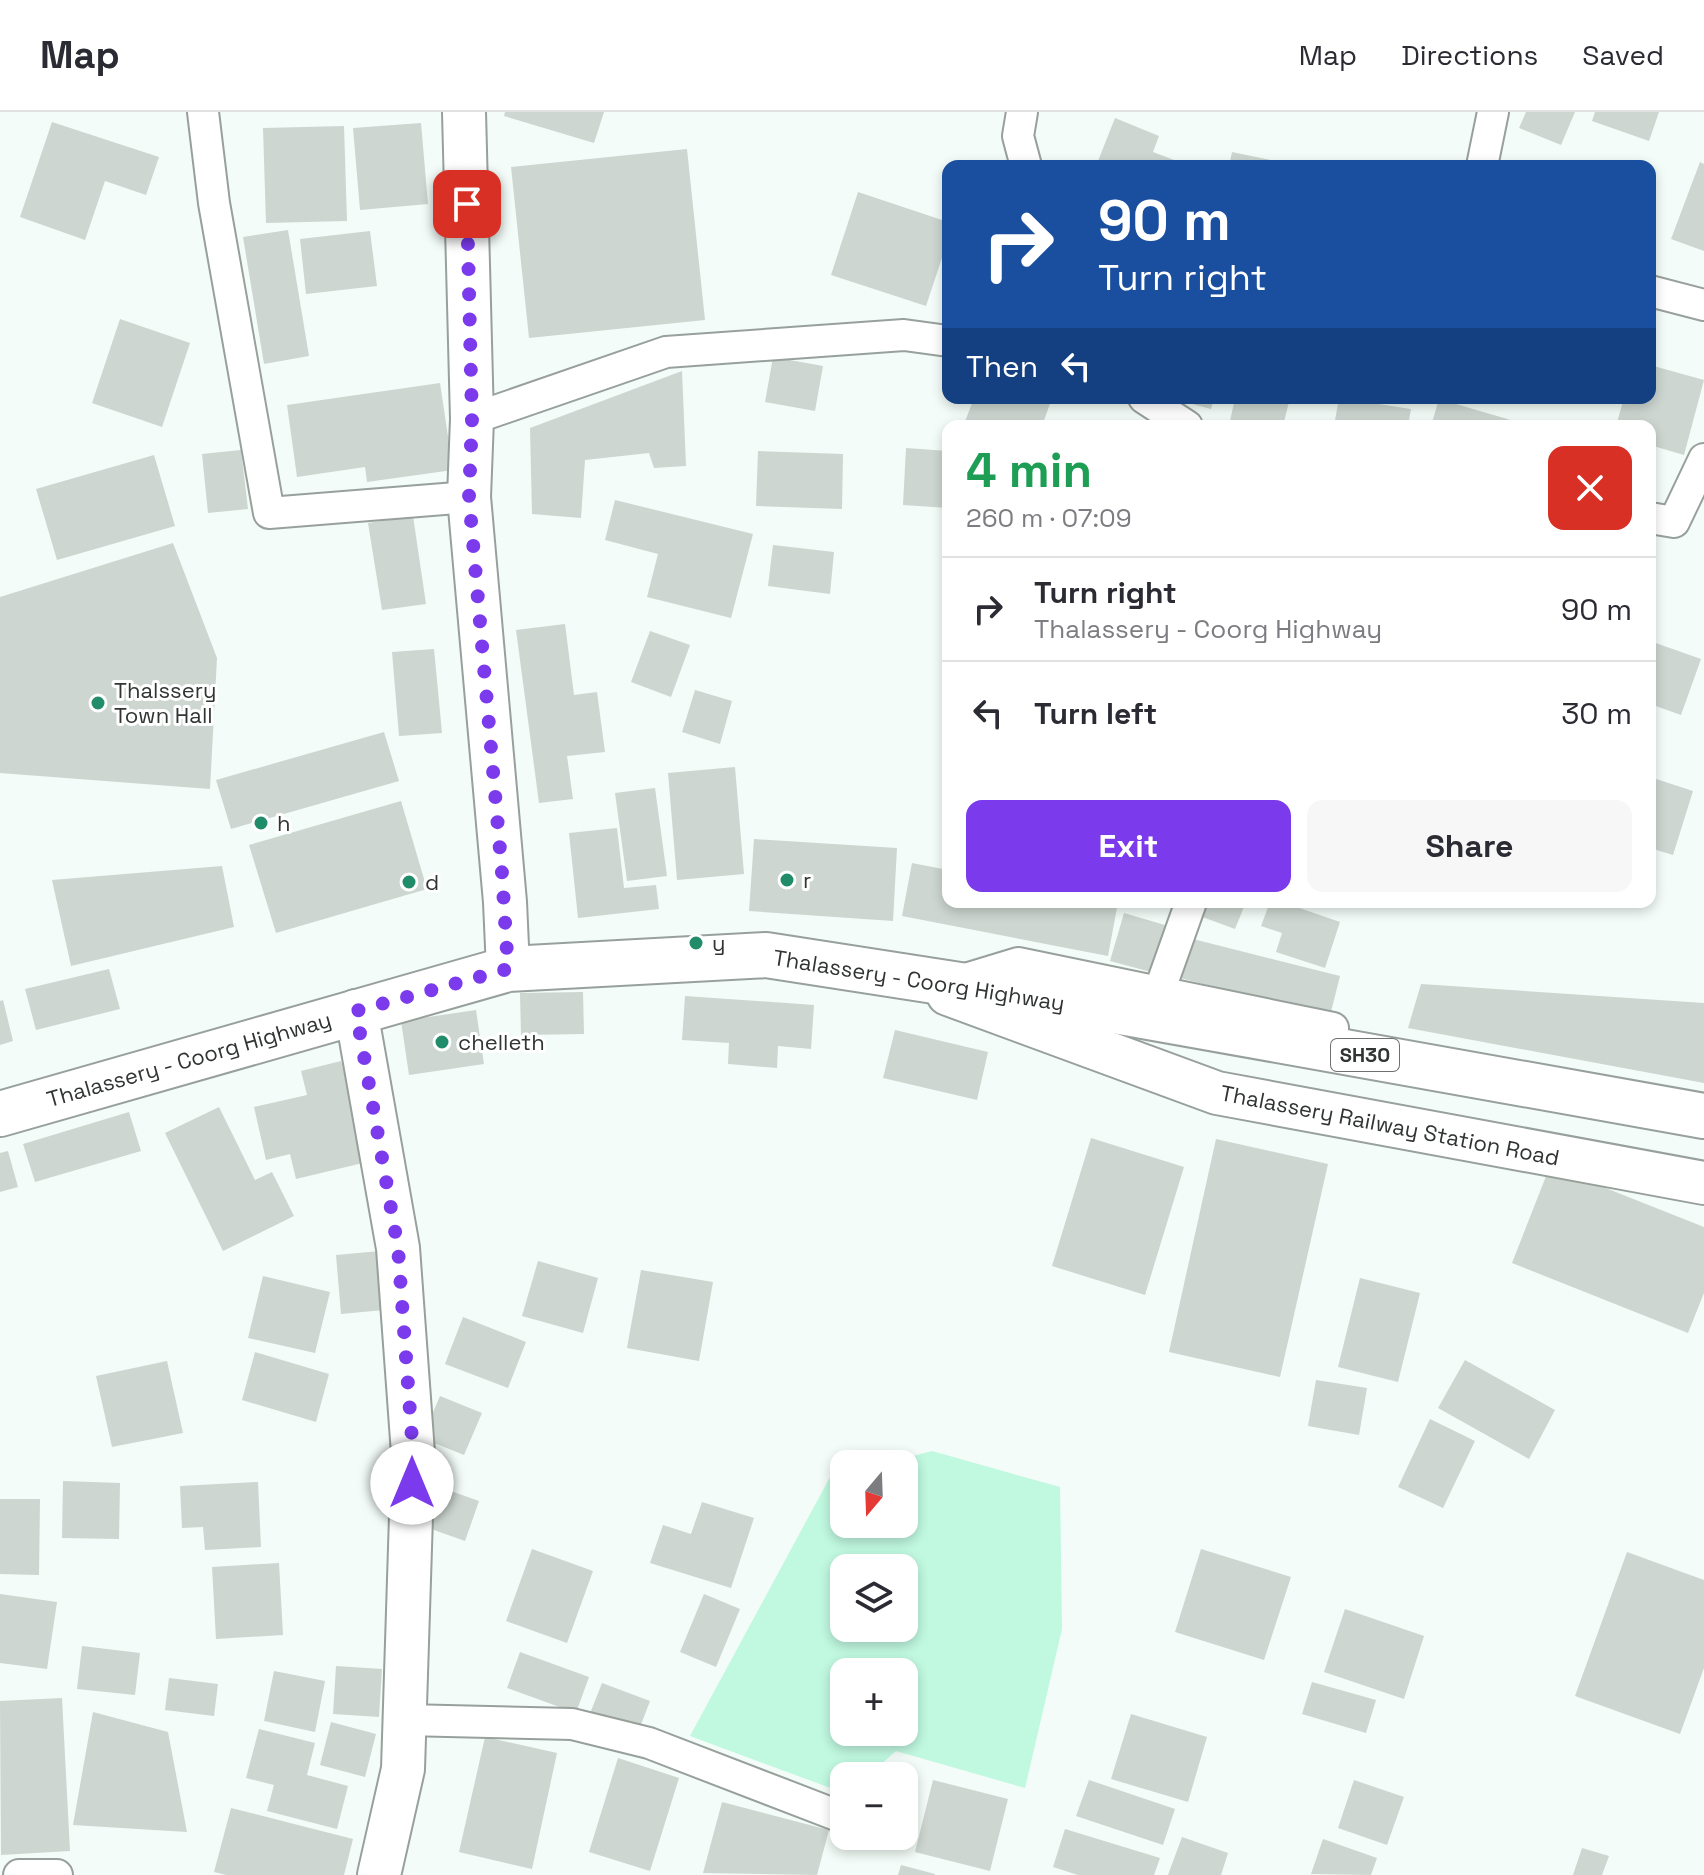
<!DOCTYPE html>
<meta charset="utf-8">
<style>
:root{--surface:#fff;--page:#f7f7f7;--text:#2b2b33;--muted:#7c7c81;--line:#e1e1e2;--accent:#7c3aed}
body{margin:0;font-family:"Space Grotesk",sans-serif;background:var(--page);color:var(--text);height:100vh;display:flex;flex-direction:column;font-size:30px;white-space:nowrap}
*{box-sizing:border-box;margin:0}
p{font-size:26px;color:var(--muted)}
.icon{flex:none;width:44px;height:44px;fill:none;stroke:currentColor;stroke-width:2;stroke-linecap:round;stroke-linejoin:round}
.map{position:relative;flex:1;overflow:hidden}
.details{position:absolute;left:942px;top:308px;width:714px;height:488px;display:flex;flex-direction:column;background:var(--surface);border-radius:16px;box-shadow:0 4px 12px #0003}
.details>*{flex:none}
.banner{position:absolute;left:942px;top:48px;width:714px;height:244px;border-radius:16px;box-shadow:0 4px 12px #0003;background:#1a4fa0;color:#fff;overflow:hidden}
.needle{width:52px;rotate:199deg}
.fabs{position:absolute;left:830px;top:1338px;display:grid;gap:16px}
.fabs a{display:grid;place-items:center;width:88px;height:88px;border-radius:16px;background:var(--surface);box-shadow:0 4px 12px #0003;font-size:40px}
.pin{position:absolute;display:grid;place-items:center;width:68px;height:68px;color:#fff;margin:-34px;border-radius:16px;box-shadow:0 4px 12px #0006}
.me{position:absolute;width:88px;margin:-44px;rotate:0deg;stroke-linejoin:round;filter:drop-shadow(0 0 6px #0008)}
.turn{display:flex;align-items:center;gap:28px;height:168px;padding:0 24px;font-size:36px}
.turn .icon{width:104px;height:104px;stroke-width:2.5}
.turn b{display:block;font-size:56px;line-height:68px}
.then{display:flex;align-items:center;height:76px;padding:0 24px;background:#0003;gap:16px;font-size:30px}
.round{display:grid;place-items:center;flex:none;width:84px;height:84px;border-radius:16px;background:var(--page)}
.summary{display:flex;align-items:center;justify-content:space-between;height:136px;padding:0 24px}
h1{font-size:48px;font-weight:700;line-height:60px;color:#1e9e55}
.button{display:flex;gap:16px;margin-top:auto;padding:16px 24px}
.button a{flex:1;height:92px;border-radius:16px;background:var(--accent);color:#fff;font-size:32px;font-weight:700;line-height:92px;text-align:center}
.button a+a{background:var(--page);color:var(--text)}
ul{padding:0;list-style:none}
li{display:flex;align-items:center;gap:24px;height:104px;padding:0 24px;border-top:2px solid var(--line)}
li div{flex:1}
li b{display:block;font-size:30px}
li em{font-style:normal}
header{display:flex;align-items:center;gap:48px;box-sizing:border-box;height:112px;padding:0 40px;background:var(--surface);border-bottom:2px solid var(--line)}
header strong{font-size:38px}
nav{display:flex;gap:44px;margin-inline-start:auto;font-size:28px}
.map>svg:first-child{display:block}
.green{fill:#c0f8e0;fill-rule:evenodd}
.building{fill:#cdd6d1}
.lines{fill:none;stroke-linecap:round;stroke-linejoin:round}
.street-casing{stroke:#98a09c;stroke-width:34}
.secondary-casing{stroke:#98a09c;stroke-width:46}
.primary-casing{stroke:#98a09c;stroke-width:48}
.street{stroke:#fff;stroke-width:30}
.secondary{stroke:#fff;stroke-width:42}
.primary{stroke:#fff;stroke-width:44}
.route{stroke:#7c3aed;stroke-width:14;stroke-dasharray:0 25.2}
.poi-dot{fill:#218c69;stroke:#fff;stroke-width:3}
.labels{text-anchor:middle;stroke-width:6;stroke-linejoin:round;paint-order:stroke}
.shield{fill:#fff;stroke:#6e7170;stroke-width:2}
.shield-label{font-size:20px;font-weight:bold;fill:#303432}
.poi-label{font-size:22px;fill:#303432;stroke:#fff;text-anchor:start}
.street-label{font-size:22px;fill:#303432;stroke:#fff}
</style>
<header>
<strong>Map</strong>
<nav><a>Map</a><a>Directions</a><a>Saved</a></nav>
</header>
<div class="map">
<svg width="1704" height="1763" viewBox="0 0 1704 1763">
<rect width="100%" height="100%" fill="#f3fcf8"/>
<path class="green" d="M932,1339L1060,1375L1062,1517L1025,1676L896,1639L868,1664H844V1681L690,1624L829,1367L844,1363V1412H904V1352H883ZM844,1456H904V1516H844ZM844,1560H904V1620H844Z"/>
<path class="building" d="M505,0H604L594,31L504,4Z
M1526,0H1575L1561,33L1519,16Z
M1595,0H1659L1649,29L1592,9Z
M1115,6L1159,24L1153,40L1174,48L1172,54H1096Z
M52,10L159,45L146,83L105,69L85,128L20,105Z
M421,11L428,92L360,98L353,16Z
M344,14L347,109L266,111L263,16Z
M687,37L705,208L529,226L511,55Z
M1232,40L1295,53V54H1229Z
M1700,50L1704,52V139L1671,127Z
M858,80L948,110V128L926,194L831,163Z
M288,118L309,244L264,252L243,125Z
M370,119L377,174L306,182L300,127Z
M120,207L190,231L162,315L92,291Z
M773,245L823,254L815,299L765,290Z
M1650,253L1704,268L1684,343L1650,333V314H1616L1624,286H1650Z
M682,259L686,354L654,356L649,341L585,348L581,406L532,402L530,316Z
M440,271L453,358L367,370L365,355L297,365L287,293Z
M974,286H1052L1042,314H970L964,312Z
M1170,286H1214L1211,297Z
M1235,286H1290L1283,314H1250L1230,309Z
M1339,286L1411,297L1408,314H1334Z
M1439,287L1514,309L1513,314H1431Z
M906,336L948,339V396L903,393Z
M241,338L248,397L208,401L202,342Z
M758,339L843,342L842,397L756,394Z
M154,343L175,414L57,448L36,377Z
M615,388L753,422L731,506L647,485L658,442L605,428Z
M413,404L426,492L382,498L368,411Z
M173,431L217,546L210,677L0,661V485Z
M773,433L834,440L830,482L768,474Z
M565,512L574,583L597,580L605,640L567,644L573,687L539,691L516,518Z
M650,519L690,533L671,585L631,570Z
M1650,529L1701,547L1681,603L1650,592Z
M434,537L442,621L399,624L392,540Z
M695,578L732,589L720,632L682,620Z
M384,620L399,669L231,717L216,668Z
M735,655L744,762L677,768L668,661Z
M1650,665L1693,679L1673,743L1650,736Z
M655,676L667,764L627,769L615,681Z
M401,689L427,777L276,821L249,733Z
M617,716L624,776L656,773L659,797L578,806L569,721Z
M754,727L897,736L893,809L749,799Z
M912,751L948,758V790H1118L1108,844L902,804Z
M222,754L234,815L71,854L52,768Z
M1202,790H1246L1235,817L1197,803Z
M1270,790H1282L1340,810L1325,856L1276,840L1282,821L1261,814Z
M1124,801L1175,816L1162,863L1110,849Z
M1189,826L1340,864L1330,904L1180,866Z
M109,857L120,897L36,918L25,877Z
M1421,872L1704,891V971L1408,916Z
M583,880L584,922L521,923L520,881Z
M685,884L814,893L811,937L778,934L777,956L728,952L729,931L682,928Z
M3,888L13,929L0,933V889Z
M476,898L484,952L409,963L401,909Z
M895,918L988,940L977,988L883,966Z
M341,949L367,1050L296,1067L290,1042L266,1048L254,995L307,983L301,959Z
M219,995L255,1068L272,1060L294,1104L223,1139L165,1021Z
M129,1000L141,1039L35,1070L23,1032Z
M1091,1026L1184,1055L1145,1183L1052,1154Z
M1216,1027L1328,1052L1280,1265L1169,1240Z
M8,1039L18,1075L0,1080V1041Z
M1550,1054L1704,1115V1181L1688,1221L1512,1151Z
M380,1139L384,1198L341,1202L336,1143Z
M538,1149L598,1166L583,1221L522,1204Z
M641,1158L713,1170L699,1249L627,1236Z
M263,1164L330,1180L315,1241L248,1226Z
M1360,1166L1420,1181L1398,1270L1338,1255Z
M463,1205L526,1230L508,1276L445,1252Z
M255,1240L329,1262L316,1310L242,1288Z
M1465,1248L1555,1298L1529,1347L1438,1296Z
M167,1249L183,1321L112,1335L96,1264Z
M1316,1268L1367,1276L1359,1323L1308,1314Z
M440,1284L482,1301L464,1343L422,1326Z
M1430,1307L1475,1329L1443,1396L1398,1375Z
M63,1369L120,1371L119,1427L62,1426Z
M258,1370L261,1435L205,1438L203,1415L182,1416L180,1374Z
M431,1372L479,1389L465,1429L417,1412Z
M0,1387H40L39,1463L0,1462Z
M702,1390L754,1406L731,1476L650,1451L663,1413L691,1422Z
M532,1437L593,1459L567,1531L506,1509Z
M1201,1437L1291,1465L1264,1548L1175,1520Z
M1627,1440L1704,1468V1556L1680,1622L1575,1584Z
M279,1451L283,1523L216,1527L212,1455Z
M0,1482L57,1490L47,1557L0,1551Z
M704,1482L740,1497L716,1555L680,1540Z
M1345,1497L1424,1524L1404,1587L1324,1560Z
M82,1534L140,1541L135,1583L77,1577Z
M520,1540L589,1565L576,1601L507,1576Z
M336,1554L382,1557L379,1605L333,1602Z
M274,1559L325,1569L315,1620L264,1609Z
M169,1566L218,1572L214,1604L165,1598Z
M1312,1570L1376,1588L1366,1621L1302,1602Z
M602,1571L650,1589L637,1623L589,1604Z
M62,1586L70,1739L1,1743L0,1589Z
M93,1600L168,1620L187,1720L73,1713Z
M1131,1602L1207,1625L1188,1690L1111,1667Z
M331,1610L376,1622L365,1665L320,1653Z
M259,1617L315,1631L307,1663L348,1674L337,1717L267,1699L274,1673L246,1666Z
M485,1625L557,1641L532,1757L459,1740Z
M618,1646L679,1666L650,1759L589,1740Z
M933,1668L1008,1687L990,1759L915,1740Z
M1089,1668L1175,1697L1163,1733L1076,1704Z
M1354,1668L1404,1685L1387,1733L1338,1716Z
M722,1690L829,1718L817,1763L703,1761Z
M231,1696L353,1727L344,1763H226L214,1760Z
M1065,1717L1160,1746L1154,1763H1078L1053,1755Z
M1182,1725L1228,1741L1221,1763H1168Z
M1323,1727L1377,1746L1371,1763L1311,1762Z
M1582,1736L1609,1744L1602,1763H1573Z
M901,1753L935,1762V1763H898Z"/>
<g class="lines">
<defs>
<path id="street" d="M203,0L214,91L269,401L469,385
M1022,0L1018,24L1026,54
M1482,54L1493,0
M1650,179L1704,193
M1144,286L1187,314
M472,307L666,240L904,223L948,229
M1650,406L1674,410L1704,347
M962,868L1018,851L1333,916
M1159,880L1191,790
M405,1608L572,1612L649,1631L844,1706
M19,1763H57"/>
<path id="secondary" d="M464,0L472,307L469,385L505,790L508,857
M948,882L1217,981L1704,1071
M356,899L398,1136L413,1341L403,1657L379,1763"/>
<path id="primary" d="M0,1002L508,857L766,843L1025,883L1704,1004"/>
</defs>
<use href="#street" class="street-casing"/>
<use href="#secondary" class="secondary-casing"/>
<use href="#primary" class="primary-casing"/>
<use href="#street" class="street"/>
<use href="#secondary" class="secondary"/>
<use href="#primary" class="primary"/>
</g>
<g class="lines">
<path class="route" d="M412,1371L413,1341L398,1136L356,899L508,857L502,761L469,385L472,307L467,92"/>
</g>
<g class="poi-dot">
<circle cx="98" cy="591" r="8"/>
<circle cx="261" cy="711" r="8"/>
<circle cx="787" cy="768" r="8"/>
<circle cx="409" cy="770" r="8"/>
<circle cx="696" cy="831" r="8"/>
<circle cx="442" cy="930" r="8"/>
</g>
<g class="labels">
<rect class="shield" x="1331" y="927" width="68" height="32" rx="6"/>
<g class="shield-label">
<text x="1365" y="950">SH30</text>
</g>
<g class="poi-label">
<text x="114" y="586">Thalssery<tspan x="114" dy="25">Town Hall</tspan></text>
<text x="277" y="719">h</text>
<text x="803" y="776">r</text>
<text x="425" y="778">d</text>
<text x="712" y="839">y</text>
<text x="458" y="938">chelleth</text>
</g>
<g class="street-label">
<text transform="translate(919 868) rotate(9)" y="8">Thalassery - Coorg Highway</text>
<text transform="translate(189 947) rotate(-16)" y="8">Thalassery - Coorg Highway</text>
<text transform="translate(1390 1013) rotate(11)" y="8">Thalassery Railway Station Road</text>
</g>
</g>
</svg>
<div class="fabs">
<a><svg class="needle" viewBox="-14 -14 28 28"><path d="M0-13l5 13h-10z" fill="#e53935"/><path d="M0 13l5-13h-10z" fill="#7c7c81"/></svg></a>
<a><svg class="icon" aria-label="layers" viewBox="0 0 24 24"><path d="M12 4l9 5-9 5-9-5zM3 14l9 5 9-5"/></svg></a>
<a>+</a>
<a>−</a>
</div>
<div class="pin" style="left:467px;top:92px;background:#d93025"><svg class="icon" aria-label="arrive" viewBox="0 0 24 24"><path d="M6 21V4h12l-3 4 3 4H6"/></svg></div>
<svg class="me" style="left:412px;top:1371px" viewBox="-20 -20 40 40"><circle r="19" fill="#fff"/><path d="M0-13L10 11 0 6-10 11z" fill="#7c3aed"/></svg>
<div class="banner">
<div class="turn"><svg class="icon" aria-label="right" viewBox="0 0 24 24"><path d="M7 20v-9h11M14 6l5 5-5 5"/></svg><div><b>90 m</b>Turn right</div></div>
<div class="then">Then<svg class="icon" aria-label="left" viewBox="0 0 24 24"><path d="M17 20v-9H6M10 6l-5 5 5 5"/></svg></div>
</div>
<section class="details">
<div class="summary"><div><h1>4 min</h1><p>260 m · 07:09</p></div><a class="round" style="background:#d93025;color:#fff"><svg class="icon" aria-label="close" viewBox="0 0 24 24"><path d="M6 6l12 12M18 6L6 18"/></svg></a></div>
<ul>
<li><svg class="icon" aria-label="right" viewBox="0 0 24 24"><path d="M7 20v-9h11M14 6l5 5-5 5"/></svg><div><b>Turn right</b><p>Thalassery - Coorg Highway</p></div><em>90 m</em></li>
<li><svg class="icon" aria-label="left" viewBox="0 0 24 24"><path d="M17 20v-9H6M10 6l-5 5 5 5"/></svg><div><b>Turn left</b></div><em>30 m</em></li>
</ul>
<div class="button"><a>Exit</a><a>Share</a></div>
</section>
</div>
